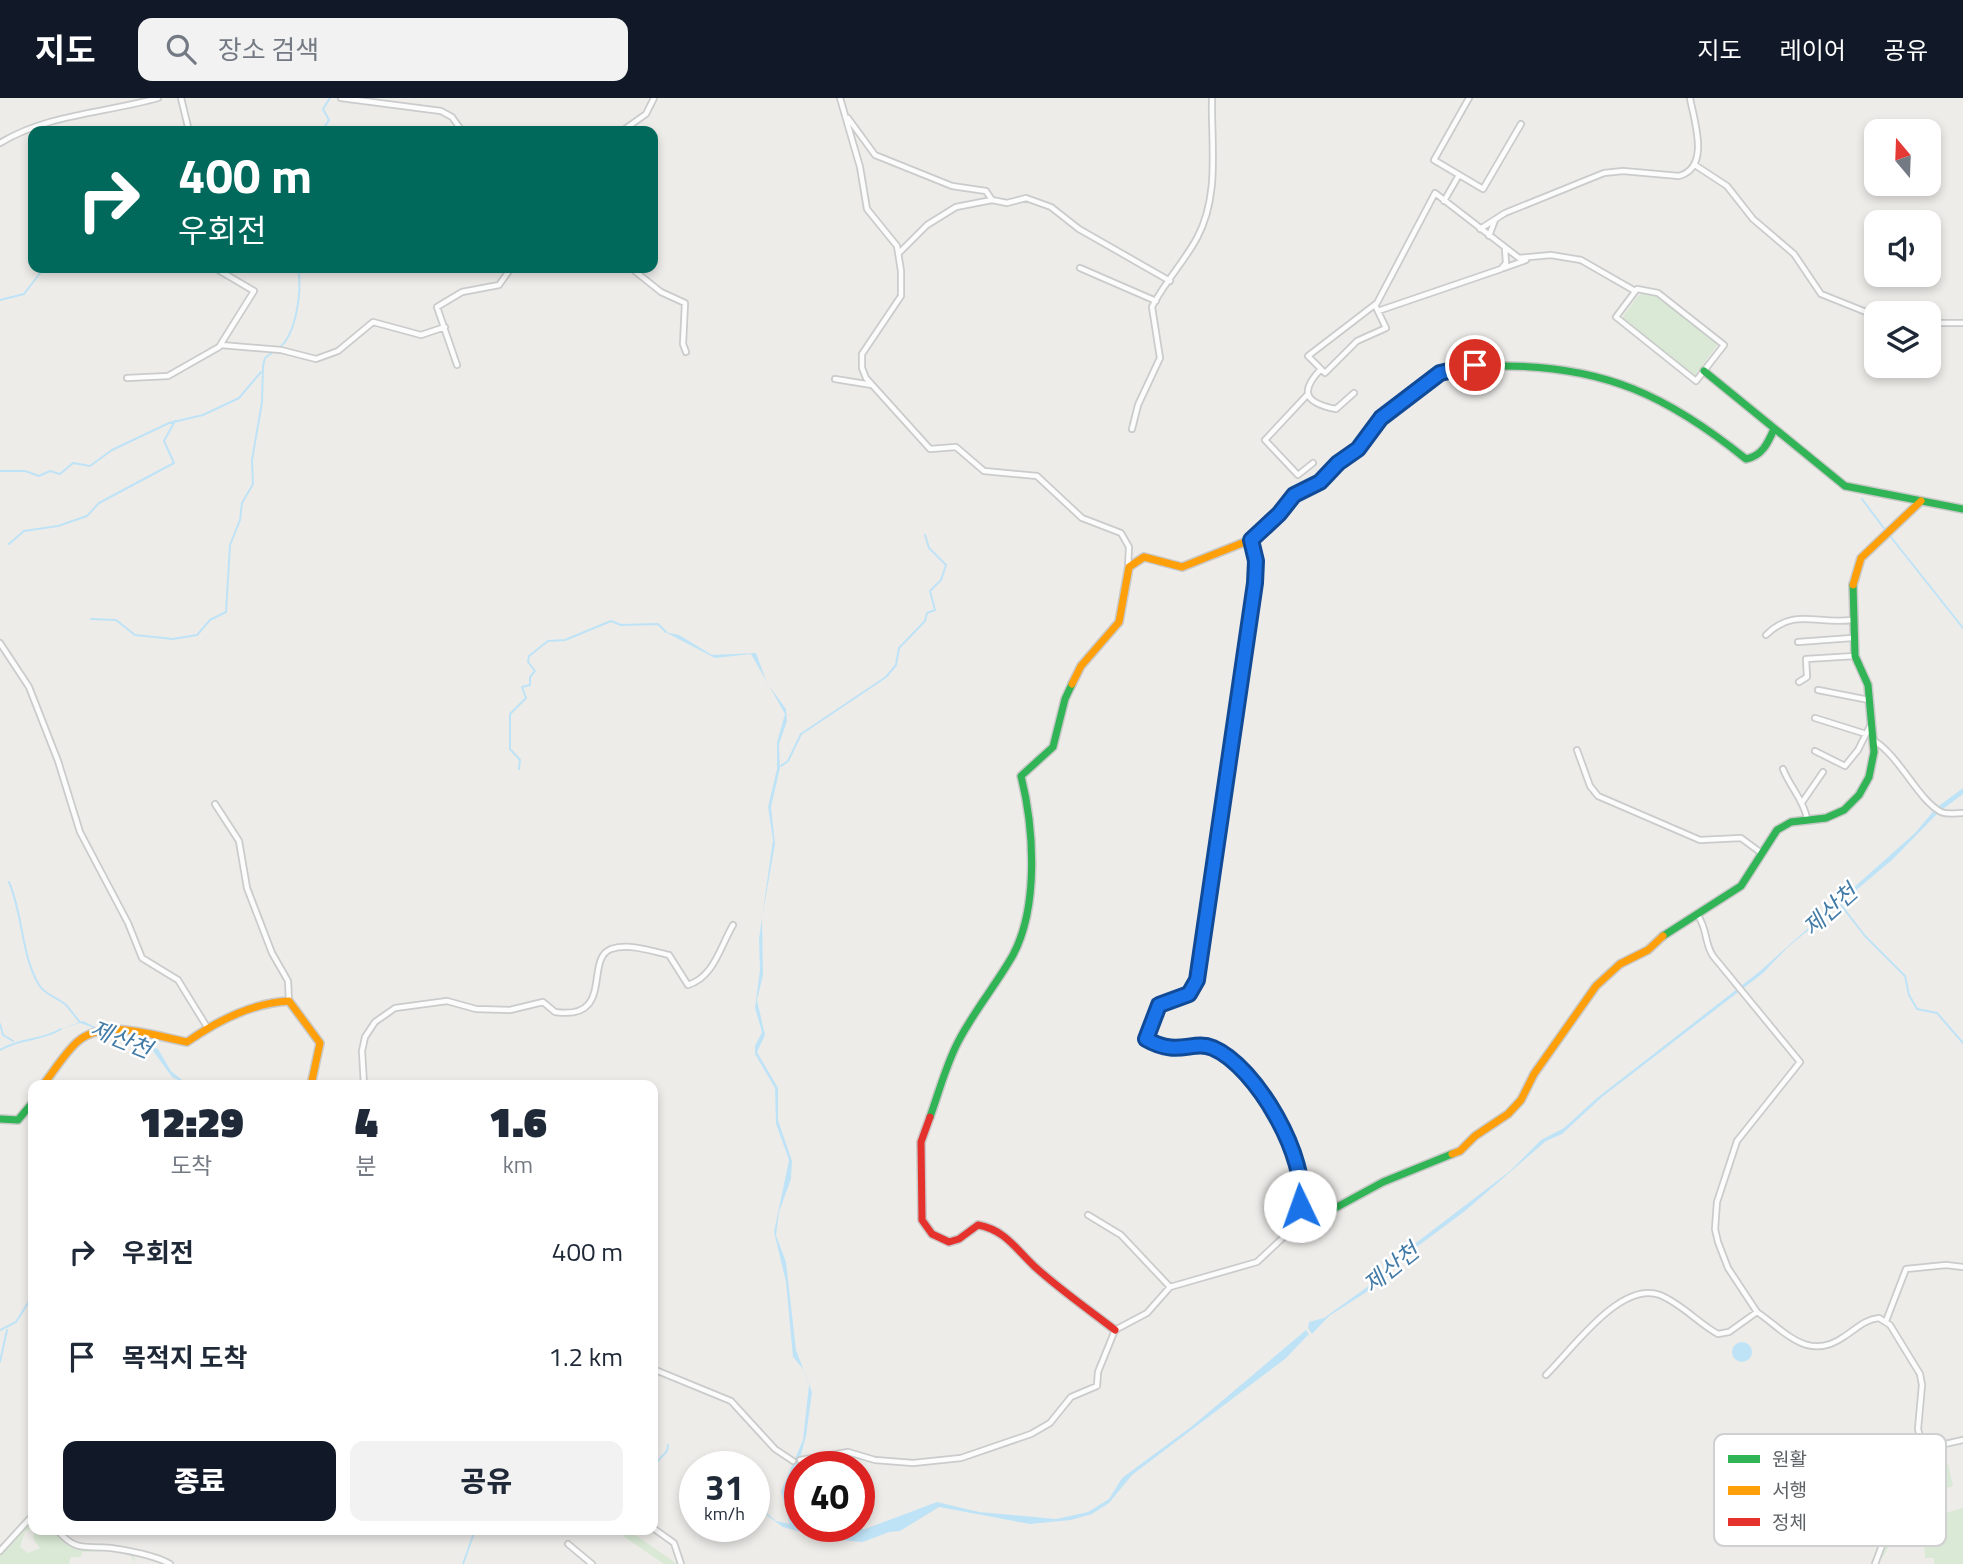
<!DOCTYPE html>
<html lang="ko">
<meta charset="utf-8">
<style>
:root{--surface:#fff;--page:#f2f2f3;--text:#1f2937;--muted:#747a83;--accent:#111827}
body{margin:0;font-family:"Titillium Web","Noto Sans KR",sans-serif;background:var(--page);color:var(--text);height:100vh;display:flex;flex-direction:column;font-size:26px;white-space:nowrap}
*{box-sizing:border-box;margin:0}
p{font-size:23px;color:var(--muted)}
.icon{flex:none;width:38px;height:38px;fill:none;stroke:currentColor;stroke-width:2;stroke-linecap:round;stroke-linejoin:round}
.map{position:relative;flex:1;overflow:hidden}
.sheet{position:absolute;left:28px;top:982px;width:630px;height:455px;display:flex;flex-direction:column;background:var(--surface);border-radius:14px;box-shadow:0 4px 10px #0003}
.sheet>*{flex:none}
.banner{position:absolute;left:28px;top:28px;width:630px;height:147px;border-radius:14px;box-shadow:0 4px 10px #0003;background:#00695c;color:#fff;overflow:hidden}
.needle{width:46px;rotate:341deg}
.fabs{position:absolute;left:1864px;top:21px;display:grid;gap:14px}
.fabs a{display:grid;place-items:center;width:77px;height:77px;border-radius:14px;background:var(--surface);box-shadow:0 4px 10px #0003;font-size:35px}
.speed{position:absolute;left:679px;top:1353px;display:flex;gap:14px;font-size:35px;font-weight:700;text-align:center}
.speed>*{display:grid;place-content:center;width:91px;height:91px;border-radius:50%;background:var(--surface);box-shadow:0 4px 10px #0003;line-height:1}
.speed small{font-size:18px;font-weight:400}
.speed .limit{border:10px solid #d22;background:#fff;color:#111}
.pin{position:absolute;display:grid;place-items:center;width:60px;height:60px;color:#fff;margin:-30px;border:4px solid #fff;border-radius:50%;box-shadow:0 2px 7px #0007}
.me{position:absolute;width:77px;margin:-38px;rotate:357deg;stroke-linejoin:round;filter:drop-shadow(0 0 5px #0008)}
.turn{display:flex;align-items:center;gap:24px;height:147px;padding:0 35px;font-size:32px}
.turn .icon{width:91px;height:91px;stroke-width:2.5}
.turn b{display:block;font-size:49px;line-height:60px}
.eta{display:flex;justify-content:space-evenly;align-items:center;height:119px;text-align:center}
.eta b{font-size:42px;font-weight:800;line-height:49px}
.action{display:flex;gap:14px;margin-top:auto;padding:14px 35px}
.action a{flex:1;height:80px;border-radius:14px;background:var(--accent);color:#fff;font-size:28px;font-weight:800;line-height:80px;text-align:center}
.action a+a{background:var(--page);color:var(--text)}
ul{padding:0;list-style:none}
li{display:flex;align-items:center;gap:21px;height:105px;padding:0 35px}
li div{flex:1}
li b{display:block;font-size:26px}
li em{font-style:normal}
header{display:flex;align-items:center;gap:42px;box-sizing:border-box;height:98px;padding:0 35px;background:var(--accent);color:#fff}
header strong{font-size:33px}
nav{display:flex;gap:38px;margin-inline-start:auto;font-size:24px}
.search{width:490px;height:63px;background:var(--page);display:flex;align-items:center;gap:18px;box-sizing:border-box;padding:0 24px;border-radius:14px;color:var(--muted);font-size:26px}
.map>svg:first-child{display:block}
.green{fill:#d9e9d5}
.water{fill:#bfe3f6}
.lines{fill:none;stroke-linecap:round;stroke-linejoin:round}
.stream{stroke:#bfe3f6;stroke-width:2}
.street-casing{stroke:#cacbcb;stroke-width:8}
.fast-casing{stroke:#c8c9c8;stroke-width:10}
.slow-casing{stroke:#c8c9c8;stroke-width:10}
.jam-casing{stroke:#c8c9c8;stroke-width:10}
.street{stroke:#fcfcfc;stroke-width:4.5}
.fast{stroke:#30b455;stroke-width:7}
.slow{stroke:#ff9f0a;stroke-width:7}
.jam{stroke:#e5322d;stroke-width:7}
.route-casing{stroke:#114b97;stroke-width:18}
.route{stroke:#1a73e8;stroke-width:12}
.labels{text-anchor:middle;stroke-width:5;stroke-linejoin:round;paint-order:stroke}
.water-label{font-size:23px;font-style:italic;fill:#437ba7;stroke:#fff}
.key{fill:#fff;stroke:#cfd0d1;stroke-width:2}
.key-label{font-size:19px;fill:#5e6367}
</style>
<header>
<strong>지도</strong>
<div class="search"><svg class="icon" aria-label="search" viewBox="0 0 24 24"><circle cx="10" cy="10" r="6"/><path d="M15 15l6 6"/></svg>장소 검색</div>
<nav><a>지도</a><a>레이어</a><a>공유</a></nav>
</header>
<div class="map">
<svg width="1963" height="1466" viewBox="0 0 1963 1466">
<rect width="100%" height="100%" fill="#eeece9"/>
<path class="green" d="M1644,195L1660,199L1718,246L1694,279L1622,220L1638,198Z
M1948,1366L1953,1388L1944,1391L1945,1398L1931,1406L1942,1416L1963,1410V1466H1934V1460H1925L1924,1442L1928,1440L1934,1414L1932,1410L1907,1404C1892,1422 1894,1453 1876,1466L1894,1418L1910,1393L1909,1401L1927,1407Z
M33,1418V1429L25,1434L20,1449L28,1455L40,1450L33,1441L35,1432H57L85,1452L107,1451L134,1457L135,1466L132,1459C118,1450 98,1454 82,1454L81,1459H71L69,1466H0V1455Z
M653,1431L672,1444L679,1466H664L623,1438L625,1435L615,1436L616,1432H628L677,1466L671,1444L650,1432Z"/>
<path class="water" d="M665,534L679,537L712,557L756,555L767,585L786,611L787,623L779,646L780,670L771,709L775,746L762,820L763,877L757,902L765,937L757,954L778,990V1022L792,1063L791,1081L779,1114L776,1137L786,1164L796,1252L812,1294L806,1338L799,1364L784,1392L787,1406L800,1428L815,1433L865,1431L937,1404L979,1414L1056,1421L1088,1414L1109,1401L1122,1380L1191,1329L1306,1232L1309,1236L1285,1261L1132,1377L1109,1405L1092,1416L1071,1422L1030,1426L939,1409L900,1433L889,1434L863,1444L825,1441L783,1429L754,1408V1404L776,1423L790,1426L781,1393L803,1342L809,1287L803,1271L793,1259L786,1184L774,1134L789,1062L776,1026L775,990L755,956V948L762,934L755,910L760,872L759,841L773,742L768,709L777,671V644L785,616L751,556L715,560Z
M1963,690V696L1939,714L1892,762L1787,850L1763,875L1602,999L1562,1036L1546,1043L1465,1113L1410,1154L1368,1193L1329,1218L1312,1236L1308,1230L1309,1224L1324,1220L1377,1182L1412,1148L1510,1073L1541,1042L1564,1030L1597,1000L1759,874L1915,735L1936,710Z
M83,923L112,937L158,951L171,973L188,987L172,979L151,950L80,925L61,931Z
M1732 1254a10 10 0 1 1 20 0a10 10 0 1 1-20 0Z"/>
<g class="lines">
<path class="stream" d="M322,33L329,22L323,11L330,0
M0,202L24,196L44,170
M278,251C297,237 302,191 298,170
M0,373H25L39,378L50,373L60,376L73,365L90,368L112,352L169,325L203,317L239,300L261,274
M1862,401L1886,433
M1890,438L1963,530
M9,446L24,433L58,428L87,418L99,405L174,365L164,343L175,323
M91,521L116,522L135,537L173,541L197,537L210,522L226,514L230,447L240,422L242,405L253,386L252,362L262,304L263,268L265,260L273,254
M781,668L788,663L801,636L886,579L896,567L899,550L925,523L927,515L935,512L930,493L941,482L946,467L929,450L925,437
M519,671L520,662L510,651V616L526,600L522,589L530,587V579L535,573L528,564L529,558L548,543L565,542L611,523L621,527L658,526L666,534
M9,784C23,816 21,857 39,887C46,898 57,899 66,907C71,912 75,919 80,924
M1841,807L1865,838L1905,878L1909,897L1917,911L1937,915L1963,945
M0,926L3,937L13,943
M0,952C19,940 42,943 61,931
M0,1232L16,1224L33,1197
M0,1264L7,1232
M653,1368L667,1353L668,1347
M463,1466L475,1432"/>
<defs>
<path id="street" d="M181,0L189,33
M341,0L441,13L452,19L462,33
M840,0L860,69L867,111L897,148L901,173V198L862,256V270L866,280L930,351L956,349L984,373L1037,378L1082,420L1121,435L1129,449L1128,470
M1469,0L1434,62L1483,91L1521,26
M848,20L875,57L952,88L986,93L992,102
M622,33L646,16L654,0
M0,45C48,16 105,15 158,0
M1695,67L1727,88L1753,121L1794,156L1821,196L1876,218
M1444,103L1459,77
M1480,131L1505,115L1604,75L1623,73L1679,78C1711,69 1694,23 1690,0
M1489,138L1495,122
M899,155L927,127L956,109L992,102L1007,105L1026,100L1051,109L1079,131L1170,183
M631,170L661,194L685,205L683,246L686,254
M1080,170L1156,203
M1504,170L1526,162
M1637,191L1658,195L1724,247L1696,283L1616,219Z
M1375,207L1386,230L1357,243L1325,275L1308,258L1377,205L1435,95L1519,160L1551,157L1581,162L1635,193
M1378,213L1501,171L1506,165L1505,151
M1928,225H1963
M221,247L281,252L316,261L338,253L373,224L421,237L445,229
M457,267L437,209L462,194L499,187L511,170
M1321,271C1299,294 1305,305 1336,311L1354,295
M127,280L168,278L219,249L254,193L215,170
M835,281L872,287
M1308,296L1265,342L1298,377L1313,365
M1132,331L1138,307L1160,260L1152,209C1164,185 1184,164 1197,140C1220,97 1211,47 1212,0
M1766,537C1794,509 1817,527 1852,522
M1798,544L1852,540
M0,545L29,589L58,663L80,734L128,825L142,860L178,882L207,929
M1799,584L1807,579L1806,561L1855,558
M1818,592L1869,602
M1815,620L1866,636
M1873,642C1900,658 1917,701 1941,714C1948,717 1956,715 1963,715
M1577,652L1590,688L1598,698L1700,742L1741,740L1760,754
M1815,653L1845,668L1858,652L1870,628
M1783,671C1790,689 1803,701 1807,720
M1803,703L1823,674
M215,706L239,743L247,790L272,855L288,883L289,903
M1697,816C1708,831 1704,845 1713,858L1800,964L1737,1043L1717,1104L1715,1131L1718,1144L1728,1170L1757,1214
M364,987L362,953L365,939L375,924L395,910L447,903L476,911L510,912L543,904L555,914C615,923 584,861 611,851C630,845 651,853 669,857L688,887C714,879 720,849 733,827
M1088,1117L1121,1137L1170,1189
M1886,1223L1906,1171L1946,1167L1963,1169
M653,1271L731,1303L775,1351L793,1363
M1546,1277C1571,1253 1620,1182 1660,1197C1682,1206 1698,1225 1718,1236L1729,1234L1757,1214C1785,1233 1808,1265 1845,1238C1856,1231 1865,1221 1879,1220L1890,1227L1920,1276L1922,1287L1918,1331L1923,1351
M800,1362L848,1354L875,1362L913,1365L961,1360L1031,1336L1050,1325L1071,1299L1097,1288L1098,1274L1115,1232L1147,1215L1170,1189L1257,1164L1289,1134L1304,1127
M653,1430L674,1445L681,1466
M57,1432C77,1455 85,1447 111,1450C127,1452 157,1458 170,1466
M568,1446L592,1466
M0,1453L33,1417
M1875,1466L1893,1418L1914,1382L1923,1351L1963,1342"/>
<path id="fast" d="M1704,273L1845,388L1963,411
M1368,337C1383,317 1417,286 1441,275C1460,266 1483,268 1504,268C1604,268 1668,298 1746,361C1762,358 1768,345 1774,331
M1217,747L1197,882L1189,896L1159,907L1145,939C1172,959 1187,940 1212,949C1253,964 1299,1048 1302,1090C1303,1101 1298,1112 1296,1122L1304,1127L1383,1084L1452,1056
M1663,838L1741,788L1777,732L1791,724L1826,720L1844,712L1859,697L1869,679L1874,654L1868,587L1855,558L1853,487
M930,1019C939,994 946,967 958,944C974,913 996,887 1013,857C1039,808 1034,730 1021,678L1053,649L1065,601L1072,586
M0,1021L18,1022L33,1004"/>
<path id="slow" d="M1853,487L1861,460L1921,403
M1072,586L1081,568L1119,524L1129,469L1144,459L1182,469L1255,440L1294,397L1319,384L1358,351L1368,337
M43,987C54,973 64,956 77,944C105,919 154,938 187,944C217,923 251,905 289,903L320,945L311,987
M1452,1056L1460,1053L1475,1038L1508,1016L1521,1002L1534,976L1596,888L1620,866L1648,852L1663,838"/>
<path id="jam" d="M1217,747L1255,485L1256,462L1251,442
M930,1019L921,1044L922,1122L932,1136L949,1144L959,1141L978,1127C1005,1132 1015,1150 1034,1168C1059,1191 1088,1211 1115,1232"/>
</defs>
<use href="#street" class="street-casing"/>
<use href="#fast" class="fast-casing"/>
<use href="#slow" class="slow-casing"/>
<use href="#jam" class="jam-casing"/>
<use href="#street" class="street"/>
<use href="#fast" class="fast"/>
<use href="#slow" class="slow"/>
<use href="#jam" class="jam"/>
</g>
<g class="lines">
<defs>
<path id="route" d="M1300,1108C1310,1062 1256,968 1213,950C1192,941 1179,960 1146,941L1159,907L1189,896L1197,882L1255,485L1256,463L1251,442L1279,416L1294,397L1320,384L1338,365L1358,351L1381,320L1440,275L1475,267"/>
</defs>
<use href="#route" class="route-casing"/>
<use href="#route" class="route"/>
</g>
<g class="labels">
<g class="water-label">
<text transform="translate(1830 812) rotate(-42)" y="8">제산천</text>
<text transform="translate(121 941) rotate(22)" y="8">제산천</text>
<text transform="translate(1391 1170) rotate(-39)" y="8">제산천</text>
</g>
</g>
<rect x="1714" y="1336" width="232" height="112" rx="10" class="key"/>
<rect x="1728" y="1357" width="32" height="8" fill="#30b455"/>
<rect x="1728" y="1388" width="32" height="9" fill="#ff9f0a"/>
<rect x="1728" y="1420" width="32" height="8" fill="#e5322d"/>
<g class="key-label">
<text x="1772" y="1368">원활</text>
<text x="1772" y="1399">서행</text>
<text x="1772" y="1431">정체</text>
</g>
</svg>
<div class="fabs">
<a><svg class="needle" viewBox="-14 -14 28 28"><path d="M0-13l5 13h-10z" fill="#e53935"/><path d="M0 13l5-13h-10z" fill="#747a83"/></svg></a>
<a><svg class="icon" aria-label="sound" viewBox="0 0 24 24"><path d="M4 9h4l5-4v14l-5-4H4zM17 9q2 3 0 6"/></svg></a>
<a><svg class="icon" aria-label="layers" viewBox="0 0 24 24"><path d="M12 4l9 5-9 5-9-5zM3 14l9 5 9-5"/></svg></a>
</div>
<div class="speed"><div>31<small>km/h</small></div><div class="limit">40</div></div>
<div class="pin" style="left:1475px;top:267px;background:#d93025"><svg class="icon" aria-label="arrive" viewBox="0 0 24 24"><path d="M6 21V4h12l-3 4 3 4H6"/></svg></div>
<svg class="me" style="left:1300px;top:1108px" viewBox="-20 -20 40 40"><circle r="19" fill="#fff"/><path d="M0-13L10 11 0 6-10 11z" fill="#1a73e8"/></svg>
<div class="banner">
<div class="turn"><svg class="icon" aria-label="right" viewBox="0 0 24 24"><path d="M7 20v-9h11M14 6l5 5-5 5"/></svg><div><b>400 m</b>우회전</div></div>
</div>
<section class="sheet">
<div class="eta">
<div><b>12:29</b><p>도착</p></div>
<div><b>4</b><p>분</p></div>
<div><b>1.6</b><p>km</p></div>
</div>
<ul>
<li><svg class="icon" aria-label="right" viewBox="0 0 24 24"><path d="M7 20v-9h11M14 6l5 5-5 5"/></svg><div><b>우회전</b></div><em>400 m</em></li>
<li><svg class="icon" aria-label="arrive" viewBox="0 0 24 24"><path d="M6 21V4h12l-3 4 3 4H6"/></svg><div><b>목적지 도착</b></div><em>1.2 km</em></li>
</ul>
<div class="action"><a>종료</a><a>공유</a></div>
</section>
</div>
